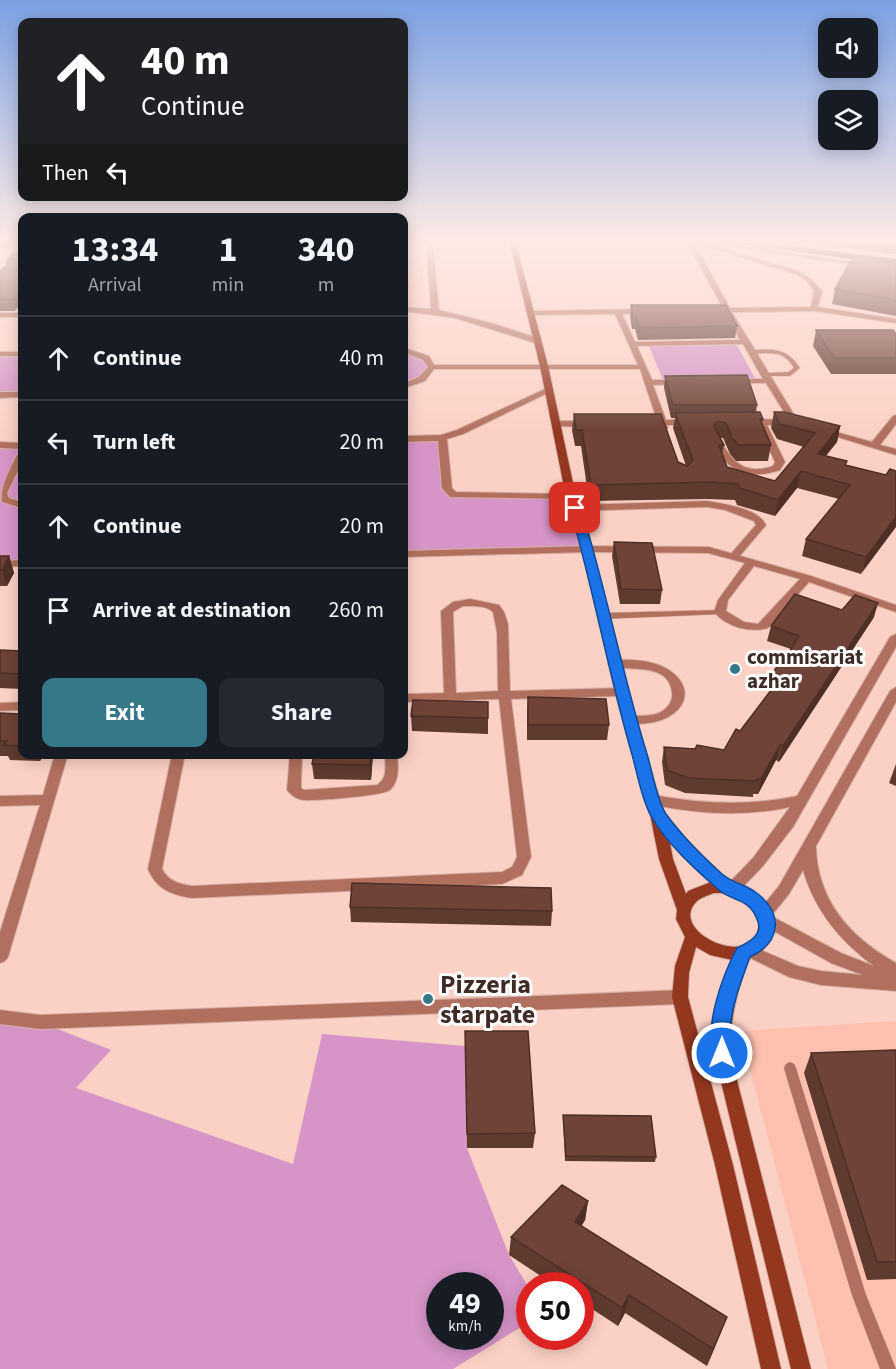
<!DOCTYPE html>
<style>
:root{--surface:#171b24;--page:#242831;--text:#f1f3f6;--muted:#9ea1a6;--line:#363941;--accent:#357888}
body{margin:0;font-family:"Source Sans 3",sans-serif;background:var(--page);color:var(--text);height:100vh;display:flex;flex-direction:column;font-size:22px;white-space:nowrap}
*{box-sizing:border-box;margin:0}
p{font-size:20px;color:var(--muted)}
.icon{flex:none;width:33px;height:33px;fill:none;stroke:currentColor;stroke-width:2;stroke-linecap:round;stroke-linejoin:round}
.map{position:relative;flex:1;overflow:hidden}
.panel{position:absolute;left:18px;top:213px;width:390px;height:546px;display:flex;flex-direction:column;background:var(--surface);border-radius:12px;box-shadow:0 3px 15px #0003}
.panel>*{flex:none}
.hud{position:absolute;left:18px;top:18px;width:390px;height:183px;border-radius:12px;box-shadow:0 3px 15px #0003;background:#202124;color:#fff;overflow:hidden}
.fabs{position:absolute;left:818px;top:18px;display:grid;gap:12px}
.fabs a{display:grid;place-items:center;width:60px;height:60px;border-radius:12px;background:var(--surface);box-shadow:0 3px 15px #0003;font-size:30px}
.speed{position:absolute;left:426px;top:1272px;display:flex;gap:12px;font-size:30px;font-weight:700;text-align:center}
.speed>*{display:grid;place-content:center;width:78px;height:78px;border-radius:50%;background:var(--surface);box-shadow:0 3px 15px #0003;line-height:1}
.speed small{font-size:15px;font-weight:400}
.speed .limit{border:9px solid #d22;background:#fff;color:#111}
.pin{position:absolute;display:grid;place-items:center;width:51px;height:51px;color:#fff;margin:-26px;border-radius:12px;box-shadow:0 3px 9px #0006}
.me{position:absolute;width:66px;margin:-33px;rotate:0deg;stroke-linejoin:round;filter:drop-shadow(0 0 4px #0008)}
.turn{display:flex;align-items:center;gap:21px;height:126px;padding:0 24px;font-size:27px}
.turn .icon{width:78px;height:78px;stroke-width:2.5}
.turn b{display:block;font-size:42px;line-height:51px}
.then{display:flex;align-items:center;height:57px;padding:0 24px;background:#0003;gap:12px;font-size:22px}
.eta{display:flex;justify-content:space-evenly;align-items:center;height:102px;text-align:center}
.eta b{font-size:36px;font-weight:700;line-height:42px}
.action{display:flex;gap:12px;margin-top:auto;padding:12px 24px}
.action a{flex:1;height:69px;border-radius:12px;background:var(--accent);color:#fff;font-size:24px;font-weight:700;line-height:69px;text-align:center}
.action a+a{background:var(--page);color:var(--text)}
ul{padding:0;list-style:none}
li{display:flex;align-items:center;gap:18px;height:84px;padding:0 24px;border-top:2px solid var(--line)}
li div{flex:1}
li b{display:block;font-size:22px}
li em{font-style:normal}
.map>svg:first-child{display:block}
.built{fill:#fec1b0}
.green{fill:#d694c7;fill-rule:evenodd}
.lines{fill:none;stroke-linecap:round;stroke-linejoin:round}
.service-casing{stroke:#d6b0a5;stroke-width:1}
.pedestrian-casing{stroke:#d6b0a5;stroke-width:2}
.minor-casing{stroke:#d6b0a5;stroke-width:2}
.secondary-casing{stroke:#d6b0a5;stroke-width:2}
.primary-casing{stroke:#d6b0a5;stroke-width:1}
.service{fill:#b1705f;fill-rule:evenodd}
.pedestrian{fill:#b1705f;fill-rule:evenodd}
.minor{fill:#b1705f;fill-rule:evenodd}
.secondary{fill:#94371f;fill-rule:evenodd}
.primary{fill:#662514;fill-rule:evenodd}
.wall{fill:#5f3a2f}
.shaded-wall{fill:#4e2f26}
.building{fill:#6f4337;stroke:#4e2f26;stroke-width:1.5}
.route{fill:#1a73e8;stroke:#114b97;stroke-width:1.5}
.poi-dot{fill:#357888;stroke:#fdfdfd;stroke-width:2}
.labels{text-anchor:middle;stroke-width:6;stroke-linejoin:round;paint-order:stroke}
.poi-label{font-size:21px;font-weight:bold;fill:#3f2b25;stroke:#fdfdfd;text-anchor:start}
.near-poi-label{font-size:26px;font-weight:bold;fill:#3f2b25;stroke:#fdfdfd;text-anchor:start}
</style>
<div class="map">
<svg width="896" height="1369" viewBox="0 0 896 1369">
<rect width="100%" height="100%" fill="#fcd1c5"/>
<path class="built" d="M404,240H420L426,306H404Z
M524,240H580L567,252L528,253Z
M896,1021V1369H828L740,1031Z"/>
<path class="green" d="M737,345L755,378L663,380L649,346Z
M404,351L413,352L434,368L425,379L404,386Z
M22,354V395H0V355Z
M442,438L454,498H575L588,553L404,557V440Z
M0,448H22L17,504L22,505V564L0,565Z
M0,1016L40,1022L111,1050L76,1088L293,1164L322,1034L465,1046L467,1148L509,1255L529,1288V1322L453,1369H0ZM440,1286H490V1336H440Z"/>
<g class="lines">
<defs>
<path id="service" d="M692,240H701L864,264L861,266Z
M752,350C774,349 787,348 800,368L790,376H764V374L766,373L788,372L794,368C782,348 769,355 750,353L749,352Z
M720,610L724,612L723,614L603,619L599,616L603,613Z
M790,1062L794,1064L796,1068L866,1295L896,1369H880L852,1295L784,1068L786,1064Z"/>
<path id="pedestrian" d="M707,501C724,504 758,508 766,525L738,558L734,559L729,556L756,525L754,521L725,510L707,507L575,511L570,508L575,505Z"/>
<path id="minor" d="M15,240H22V242L0,247V243Z
M426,240H432L439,310L491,323L541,339V343H535L455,318L404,311V307L431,309Z
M686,240H696L800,272L811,279L822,291L818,307L896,319V323L814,311L732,312L799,423L795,426L791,424L767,425L785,462L780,470C752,480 725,472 714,443L718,440L721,441C733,464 747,475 773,466L775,462L758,425H748L744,422L748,419L789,420L766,383H734L730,381L734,379H763L743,344L637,346L652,380H681L685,382L681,384L653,385L666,420L689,419L693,422L689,425H667L668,428L664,431L661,430L659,425L649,426L645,423L649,420H657L640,369H434L425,381L404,388V383L419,377L428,367L423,360L404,352V348L429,356L434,365H638L615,314L528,315V311H531L646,309L650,311L649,313L622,314L635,342L740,340L725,312H715L711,310L723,308ZM694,243L796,274L807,281L814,291L811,307L730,308Z
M0,313H22V317H0Z
M0,352H22V356H0Z
M545,389L552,391L463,434L447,439L452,488L456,492L571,494L576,497L574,499L450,497L442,488L438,441L404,442V436L441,435L457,430Z
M0,392H22V397L0,398Z
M896,415V424L880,445L896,449V455L818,431L822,428L872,442L893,416Z
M556,421H587L591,424L587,427L553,426V422Z
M0,442L22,443V449L0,448Z
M22,452V463L7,493L9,498L22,502V508L2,502C0,486 10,469 17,455Z
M588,546L709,547L811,576L896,605V612L809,582L768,628C749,633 727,627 714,612L718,600L745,563L708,553L588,552L404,557V551ZM754,566L800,579L758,624L744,622L726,611L728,600Z
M22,560V566L0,567V561Z
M470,599L499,605L504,612L508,624L510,691L621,688L627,692L621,696L511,699L531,857L522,875L502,884L192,898C172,895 156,889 148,869L172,754H185L162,869C168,881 179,884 192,886L502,872L512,867L517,857L499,699L404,702V694L444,693L441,611L453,602ZM463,606C473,606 486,605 493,612L497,632L498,691L456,693L453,612Z
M896,634V647L793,827L763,866L737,893L732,895L727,893L725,889L727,885L753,858L790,807C745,817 699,814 654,805L649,803L647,800L649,797L654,795C702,804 749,806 797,796L890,637Z
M614,660C632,659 653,660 669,670C701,692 679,720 648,723C640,724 632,725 625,723L623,720L625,717C636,714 650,718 661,712C668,708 673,701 672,693C670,662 629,671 610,667L608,664L610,661Z
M896,687V702L816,846C817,901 850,937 896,963V991L821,985L789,977L744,955L741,951L744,947L749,945L798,966L821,971L863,975L831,963L761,924L757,913L779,886L890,691ZM803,870C815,911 840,941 874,966L841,953L771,916L789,894Z
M22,702V710L0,711V703Z
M55,754H68L8,957L5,961L0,963V932L40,805L0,806V796L43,795Z
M290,754H302L301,788L304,790L377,785C388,778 385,767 385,754H397C398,767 400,780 390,790C382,796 315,801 303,800C296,799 291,795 287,790Z
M680,990L686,992L688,997L686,1002L680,1004C467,1013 253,1020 40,1029L0,1024V1010L40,1015C253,1006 467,1000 680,990Z"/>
<path id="secondary" d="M509,240H515L548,366L576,497L593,549L627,692L664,813L693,847L732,884L745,888L757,895L769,910L774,922L771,939L763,950L749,957C737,989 730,1019 730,1053L811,1369H791L714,1053C714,1021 720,990 732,960L710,955L696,947L689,973L688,997L733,1165L781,1369H761L715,1165L672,997L675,966L685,937L676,919L677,910L659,859L650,814L615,692L583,549L566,497L540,366ZM669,837L683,855L711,882L688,891L686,894L673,859ZM714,893C722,893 730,893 737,897C753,905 772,932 748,944C723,956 672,925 697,901C702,897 709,895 714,893Z"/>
<path id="primary" d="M722,240H741L896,259V265L726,242Z"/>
</defs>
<use href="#service" class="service-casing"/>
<use href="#pedestrian" class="pedestrian-casing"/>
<use href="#minor" class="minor-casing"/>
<use href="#secondary" class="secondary-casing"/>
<use href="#primary" class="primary-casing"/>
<use href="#service" class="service"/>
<use href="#pedestrian" class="pedestrian"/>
<use href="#minor" class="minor"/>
<use href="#secondary" class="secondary"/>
<use href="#primary" class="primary"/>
</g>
<path class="wall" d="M789,240H896V254Z
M896,263V316L832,304L835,289Z
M7,265L15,311H0V271Z
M631,305L737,326L735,338L638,340L635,329H632L630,316Z
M816,330L896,334V374H831L813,346Z
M665,376L757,405L756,412L763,419L762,424L771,445L768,461H736L730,454L723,438H720L724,445L722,454L727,467L775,481L804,447L777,439L771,428L774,412L840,426L837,442L826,456L847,465L886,475L896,471L861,574L802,556L806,539L839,499L797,488L775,516L737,505L735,500L707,499L589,501L581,446H575L572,430L574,414L686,466L673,428L675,418H671L664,388Z
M614,542L662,590L660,604H620L612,556Z
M0,556H9L14,573L7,586H0Z
M842,610L874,617L779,762L776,760L758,794H753V797L685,793L665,785L662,762L664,747L724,750L740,731L771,690L769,689L772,674L783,662L791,649L767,641L771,626Z
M0,650L22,651V689L0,688Z
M528,697L609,725L607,740H527V712Z
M488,702V734L412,731L411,716Z
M0,713L22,714V754H44L40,761L10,760L8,756H0Z
M249,754H279L278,756Z
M373,754L371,780L314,779L312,764Z
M896,764V786L889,783Z
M350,907L552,911L551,926L351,922Z
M465,1031L535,1133L533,1148H467Z
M896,1050V1279L867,1280L804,1073L811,1053Z
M563,1115L656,1157L655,1162L565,1161L563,1120Z
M588,1201L585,1220L581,1226L727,1317L707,1366L625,1313L618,1326L580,1301V1286H556L509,1255L511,1237Z"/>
<path class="shaded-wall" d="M22,288V302L15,311L13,300Z
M840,426L837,442L814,469L818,454Z
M801,471L797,488L775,516L778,500Z
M896,517V527L861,574L866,557Z
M9,556L14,573L7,586L2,570Z
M878,603L874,617L779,762L783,746Z
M780,745L776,760L758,794L761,779Z
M38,754H44L40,761Z
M370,754H373L371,780L370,765Z
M588,1201L585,1220L573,1241L575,1222Z
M629,1295L625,1313L618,1326L622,1308Z
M727,1317L720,1335L707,1366L713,1349Z"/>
<path class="building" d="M14,252H22V288L13,300L0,299V271L7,265V261Z
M853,257L896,263V300L835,289Z
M631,305H726L737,326L640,328L636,317H633Z
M816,330H893L896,334V358H834Z
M747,375L757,405H673L665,376Z
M760,412L763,419H760L771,445H739L732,438L726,423L718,421L714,426L724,445H719L727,467L775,481L815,433L780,424L774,412H784L840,426L818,454L847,461L845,465L886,475L890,469L896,471V517L866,557L806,539L850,485L801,471L778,500L740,488L738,484L710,482L591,485L582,430H576L574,414H661L678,462L687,466L693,460L675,413Z
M614,542L652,543L662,590L621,589Z
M0,556H9L2,570H0Z
M795,594L842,610L855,595L878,603L783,746L780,745L761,779H757L756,781L688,778L667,770L664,747L695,749L697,745L724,750L736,729L740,731L781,677L772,674L780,662H783L799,636L771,626Z
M0,650L22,651V674L0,673Z
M528,697L606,699L609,725H528Z
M413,700L488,702V718L411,716Z
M0,713L22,714V746L4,745L7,741H0Z
M314,754H370V765L312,764Z
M352,883L551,888L552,911L350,907Z
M465,1031H528L535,1133L467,1134Z
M896,1050V1262H877L811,1053Z
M563,1115L651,1116L656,1157L566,1156Z
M562,1185L588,1201L575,1222L727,1317L713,1349L629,1295L622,1308L511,1237Z"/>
<linearGradient id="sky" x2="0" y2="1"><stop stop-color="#7aa0e3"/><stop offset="0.56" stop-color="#feeae5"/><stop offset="1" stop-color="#feeae5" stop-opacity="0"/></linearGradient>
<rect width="896" height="431" fill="url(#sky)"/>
<path class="route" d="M575,504L581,508C606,589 622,673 647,754C652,770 657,801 666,814C682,836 702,856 722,874C733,883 743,884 754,891C784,912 782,942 750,957C742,979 734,999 731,1021C730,1034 734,1047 729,1059L722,1061L715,1059C702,1030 723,974 737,948C749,942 764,935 757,919C749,898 733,902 719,890C696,870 666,843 651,816C641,798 637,771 631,751C608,671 593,588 570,508Z"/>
<g class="poi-dot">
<circle cx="735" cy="669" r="6"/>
<circle cx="428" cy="999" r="6"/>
</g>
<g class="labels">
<g class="poi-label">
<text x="747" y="664">commisariat<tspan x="747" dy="24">azhar</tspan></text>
</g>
<g class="near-poi-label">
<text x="440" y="993">Pizzeria<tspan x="440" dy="30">starpate</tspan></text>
</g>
</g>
</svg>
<div class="fabs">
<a><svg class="icon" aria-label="sound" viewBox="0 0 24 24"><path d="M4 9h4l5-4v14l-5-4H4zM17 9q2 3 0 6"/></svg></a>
<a><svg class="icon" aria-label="layers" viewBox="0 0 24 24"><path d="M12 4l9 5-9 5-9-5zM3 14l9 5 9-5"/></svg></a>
</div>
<div class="speed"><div>49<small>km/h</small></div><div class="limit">50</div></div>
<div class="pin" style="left:575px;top:508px;background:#d93025"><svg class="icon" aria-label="arrive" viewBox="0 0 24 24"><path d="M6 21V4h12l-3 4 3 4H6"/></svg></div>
<svg class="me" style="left:722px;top:1053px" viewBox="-20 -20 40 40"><circle r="17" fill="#1a73e8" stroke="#fff" stroke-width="3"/><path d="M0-11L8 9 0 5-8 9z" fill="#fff"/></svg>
<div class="hud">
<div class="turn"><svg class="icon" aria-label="ahead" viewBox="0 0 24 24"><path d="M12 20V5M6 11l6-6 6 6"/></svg><div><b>40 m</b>Continue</div></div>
<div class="then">Then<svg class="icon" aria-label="left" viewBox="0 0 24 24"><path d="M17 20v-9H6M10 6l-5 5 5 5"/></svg></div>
</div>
<section class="panel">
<div class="eta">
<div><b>13:34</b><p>Arrival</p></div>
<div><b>1</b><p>min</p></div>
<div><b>340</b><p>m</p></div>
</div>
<ul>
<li><svg class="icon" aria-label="ahead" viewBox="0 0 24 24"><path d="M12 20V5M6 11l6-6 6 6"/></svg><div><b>Continue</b></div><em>40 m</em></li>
<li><svg class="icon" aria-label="left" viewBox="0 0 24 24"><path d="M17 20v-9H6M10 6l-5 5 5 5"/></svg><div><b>Turn left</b></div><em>20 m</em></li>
<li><svg class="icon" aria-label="ahead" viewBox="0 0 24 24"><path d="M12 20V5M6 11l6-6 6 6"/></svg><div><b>Continue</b></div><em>20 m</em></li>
<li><svg class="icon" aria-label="arrive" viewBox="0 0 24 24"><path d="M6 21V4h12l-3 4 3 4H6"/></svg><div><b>Arrive at destination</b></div><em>260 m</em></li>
</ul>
<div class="action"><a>Exit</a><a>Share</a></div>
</section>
</div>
